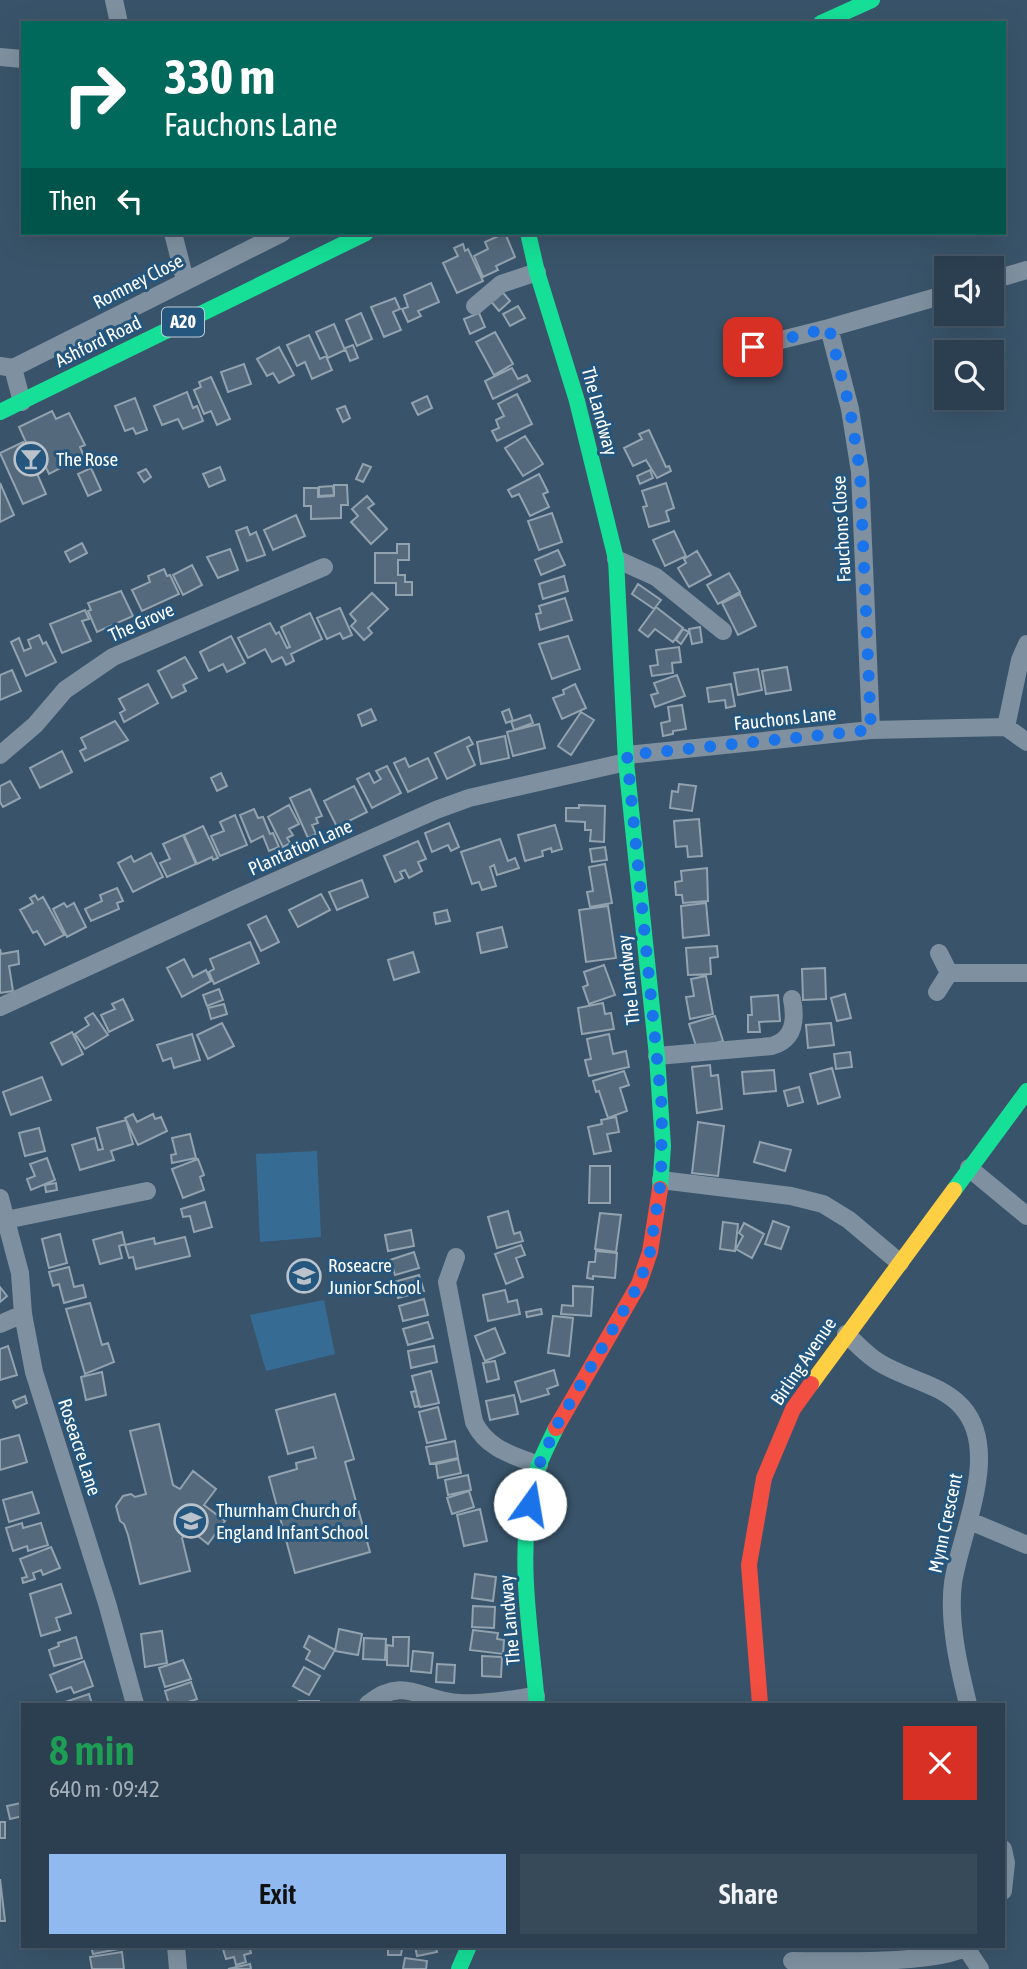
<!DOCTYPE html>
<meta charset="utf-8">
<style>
:root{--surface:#2b3f50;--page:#374a5a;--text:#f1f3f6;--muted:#a6afb7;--line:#475867;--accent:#90b9f0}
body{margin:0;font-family:"Asap Condensed",sans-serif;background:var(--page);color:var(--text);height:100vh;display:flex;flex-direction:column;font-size:26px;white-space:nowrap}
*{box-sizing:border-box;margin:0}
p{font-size:23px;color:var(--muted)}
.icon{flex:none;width:38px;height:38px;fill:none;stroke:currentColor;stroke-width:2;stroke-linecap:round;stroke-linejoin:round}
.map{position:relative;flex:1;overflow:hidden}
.drawer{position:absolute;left:21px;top:1703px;width:984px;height:245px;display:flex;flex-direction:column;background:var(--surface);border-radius:0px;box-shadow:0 7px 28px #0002,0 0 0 2px var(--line)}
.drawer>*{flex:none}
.banner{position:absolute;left:21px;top:21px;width:985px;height:214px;border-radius:0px;box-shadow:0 7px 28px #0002,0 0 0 2px var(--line);background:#00695c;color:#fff;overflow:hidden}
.controls{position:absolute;left:934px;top:256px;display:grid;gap:14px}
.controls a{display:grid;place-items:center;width:70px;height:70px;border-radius:0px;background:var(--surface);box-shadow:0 7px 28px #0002,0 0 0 2px var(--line);font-size:35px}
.pin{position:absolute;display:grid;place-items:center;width:60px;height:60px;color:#fff;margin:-30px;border-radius:14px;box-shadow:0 4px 10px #0006}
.me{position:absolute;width:77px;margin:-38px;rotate:13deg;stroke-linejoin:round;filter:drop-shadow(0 0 5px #0008)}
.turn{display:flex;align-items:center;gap:24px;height:147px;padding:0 28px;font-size:32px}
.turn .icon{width:91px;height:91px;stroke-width:2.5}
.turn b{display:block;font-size:49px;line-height:60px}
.then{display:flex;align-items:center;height:66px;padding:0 28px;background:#0003;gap:14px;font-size:26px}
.round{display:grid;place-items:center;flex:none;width:74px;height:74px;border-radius:0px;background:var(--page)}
.headline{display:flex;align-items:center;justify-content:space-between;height:119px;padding:0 28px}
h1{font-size:42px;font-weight:600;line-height:52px;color:#1e9e55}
.primary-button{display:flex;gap:14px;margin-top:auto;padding:14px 28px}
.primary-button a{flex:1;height:80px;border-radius:0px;background:var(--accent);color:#111;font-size:28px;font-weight:600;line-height:80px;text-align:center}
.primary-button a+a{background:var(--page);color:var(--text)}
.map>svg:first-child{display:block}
.green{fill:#366c93}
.building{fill:#546a7c;stroke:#92a2af;stroke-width:2}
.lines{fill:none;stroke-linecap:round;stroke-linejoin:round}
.street{stroke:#7f91a0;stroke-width:18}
.fast{stroke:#16e098;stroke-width:16}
.slow{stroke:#ffcf43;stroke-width:16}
.jam{stroke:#f24e42;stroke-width:16}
.route{stroke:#1a73e8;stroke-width:12;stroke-dasharray:0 21.6}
.labels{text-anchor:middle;stroke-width:6;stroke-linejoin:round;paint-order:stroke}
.shield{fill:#25577e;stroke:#becdd8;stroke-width:2}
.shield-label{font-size:18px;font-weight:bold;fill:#fff}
.street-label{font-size:19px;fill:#fff;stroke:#25577e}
.poi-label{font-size:19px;fill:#fff;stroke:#25577e;text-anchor:start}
</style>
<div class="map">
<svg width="1027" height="1969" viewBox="0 0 1027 1969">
<rect width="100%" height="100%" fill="#39546a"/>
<path class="green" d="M317,1151L321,1237L260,1242L256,1154Z
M324,1300L335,1354L266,1371L250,1315Z"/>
<path class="building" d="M505,233L515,257L496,266L498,270L483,277L474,256L488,249L485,242Z
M463,244L465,251L468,249L483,281L457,293L443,263L458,256L454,248Z
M431,283L439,302L418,311L421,316L408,322L402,309L408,307L404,295Z
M500,289L510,301L499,311L489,299Z
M395,298L400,309L393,312L401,330L384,337L371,307Z
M518,306L525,318L510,326L503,314Z
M361,313L372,339L357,346L346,320Z
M479,313L485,327L470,334L464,319Z
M334,324L345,350L328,358L316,332Z
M495,332L513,364L494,375L476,342Z
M309,335L320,359L326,356L332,370L312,379L305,362L297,366L287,345Z
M353,345L358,358L350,361L345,348Z
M279,347L294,375L279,383L273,373L267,376L257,359Z
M244,364L251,384L228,392L221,372Z
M512,368L518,379L527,375L530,381L493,399L485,381Z
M211,377L230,419L217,425L211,411L204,414L194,390L201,387L199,382Z
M187,392L193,408L197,406L203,421L183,429L178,419L162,425L154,406Z
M517,394L532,424L497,441L492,431L499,428L496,420L504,416L498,404Z
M427,396L432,408L418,415L412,403Z
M135,398L147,430L136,434L133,428L125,431L115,406Z
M345,406L350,418L343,422L337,409Z
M52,411L56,419L69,413L85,445L80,447L84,456L49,474L36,446L29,449L19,427Z
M649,430L666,467L669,466L671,471L657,478L646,460L633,466L624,448L642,439L639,434Z
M525,436L543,464L523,476L505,448Z
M23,442L46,494L23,504L0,453Z
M363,464L371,467L363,482L356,479Z
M220,467L225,480L209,487L203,474Z
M91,468L101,490L88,496L78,474Z
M146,469L151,477L144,482L138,473Z
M650,470L653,478L640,484L637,476Z
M539,474L548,492L543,494L549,507L530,516L519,494L512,497L508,490Z
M0,483L14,515L0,522Z
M666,483L674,508L666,511L669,521L649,527L643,507L647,506L642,491Z
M334,485H347L348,505H341V518L311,519V506H304V488H318V497L334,496Z
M333,486L334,495L319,496V487Z
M367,496L374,504L368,508L387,529L371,544L351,522L358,516L352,509Z
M552,513L562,542L539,550L528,521Z
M296,515L305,536L273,550L264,530Z
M247,527L250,535L256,532L265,555L247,561L236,531Z
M674,531L686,556L665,566L653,540Z
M82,543L87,553L70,562L65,552Z
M397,544H409V560H398V575H405V582H412V595H396V583H375V553H397Z
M230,549L238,570L218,578L207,557Z
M558,550L565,565L541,575L535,560Z
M697,551L711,575L689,587L678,568L686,563L684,559Z
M192,565L202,585L183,595L173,575Z
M164,569L167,576L170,575L179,594L142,611L132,590L150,582L148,576Z
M729,573L740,592L718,604L707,585Z
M564,576L568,591L543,599L539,584Z
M638,584L661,600L654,609L632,594Z
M121,591L133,616L97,632L88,611L91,610L88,603Z
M372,593L388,609L368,628L372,633L364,640L351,626L356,621L350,614Z
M740,594L756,626L738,635L722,603Z
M565,598L572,620L540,630L536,614L541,613L539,606Z
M656,607L683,628L673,642L655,629L648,637L639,630Z
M340,608L352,635L343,639L340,633L327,639L317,618Z
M85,610L89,619L82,621L91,641L62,653L50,624Z
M310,613L322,639L291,654L294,661L286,665L282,657L272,662L265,649L248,658L238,638L270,623L276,634L279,632L287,648L290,647L281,627Z
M700,627L702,642L692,644L689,629Z
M683,629L689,632L681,644L676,640Z
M39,635L43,644L46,642L56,662L26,676L11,642L19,638L24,651L31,648L28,640Z
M231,636L245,663L227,672L223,664L209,671L200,652Z
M568,636L580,669L552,679L539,644Z
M679,647L681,662L672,663L673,673L652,676L650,666L658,665L656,650Z
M185,657L197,678L183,685L186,691L172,698L158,671Z
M787,667L791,690L766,694L762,671Z
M758,669L762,690L738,695L734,673Z
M12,670L21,691L0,700V675Z
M677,675L685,696L655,707L651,695L658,693L654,683Z
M148,684L158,703L124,722L120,713L125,710L119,699Z
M575,684L586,708L562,719L553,698L564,694L563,690Z
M731,684L735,706L726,708L725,700L709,702L707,688Z
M682,705L686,729L673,731V734L663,736L661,723L670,721L668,707Z
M371,709L376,720L362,726L358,715Z
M509,709L513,721L530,715L533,723L514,730L511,721L506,723L502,712Z
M581,712L594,720L571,755L558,746Z
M115,721L128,740L85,761L80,751L86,748L81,738Z
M539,724L545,748L513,756L507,732Z
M505,736L509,758L481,764L477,742Z
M469,737L473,744L467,747L475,765L447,779L435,753Z
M62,751L72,772L40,788L30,768Z
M405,758L409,767L428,758L437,778L408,792L394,763Z
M387,766L401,793L372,808L357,779L369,773L374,783L381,779L376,771Z
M221,773L227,786L217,791L211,778Z
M10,781L20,798L3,807L0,802V786Z
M679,784L696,786L692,811L670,808L672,791L678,792Z
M354,786L367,812L337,827L324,801Z
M310,789L322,816L316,818L318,823L312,825L316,834L308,838L290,798Z
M289,805L299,824L289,829L293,835L287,838L290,843L283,847L268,817Z
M579,805L605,806L604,842L590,841L591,830H585V822L566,821V808H579Z
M254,809L258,818L263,817L270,834L273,833L279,847L269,851L263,836L251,842L240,815Z
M235,815L247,845L220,856L211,836L224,831L220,822Z
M699,819L702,856L688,857L687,846L676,847L674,821Z
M449,823L459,847L451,851L448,845L432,852L425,833Z
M555,825L562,849L552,852L551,848L542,851L543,856L525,861L518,835Z
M203,826L218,858L213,860L212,857L197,864L184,835Z
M183,835L196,864L167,877L160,863L170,859L163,844Z
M500,839L508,861L515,858L519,868L497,875L494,865L490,867L496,886L482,890L479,882L472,884L461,852Z
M418,841L426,859L418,862L422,871L409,878L405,870L400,872L403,878L395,882L384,856Z
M605,847L607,860L592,862L590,849Z
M151,853L163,877L133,892L118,863L131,856L134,862Z
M605,864L612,903L590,907L587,892L593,891L589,867Z
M707,868L708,901L683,903L682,895H676L675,882L682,881L681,871Z
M362,880L368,897L337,910L329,892Z
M117,888L123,901L117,903L119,909L91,921L85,909L102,901L100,895Z
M321,894L330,910L298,927L289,910Z
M35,895L38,900L43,897L64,935L45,945L37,931L33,933L20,910L33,903L30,898Z
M64,903L67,907L74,903L86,927L67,937L53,909Z
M706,903L709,935L683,938L681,906Z
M608,906L616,958L586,962L579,910Z
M447,910L450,921L436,924L434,913Z
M266,916L279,942L261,951L248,925Z
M502,927L507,947L481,953L477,933Z
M250,942L259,963L214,984L209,972L214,969L210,959Z
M717,946L718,957L710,958L711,974L688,975L686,948Z
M0,949L1,954L18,951L19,964L9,966L13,991L0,993Z
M413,952L419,972L394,980L388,960Z
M184,959L193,977L206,970L211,981L182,997L167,968Z
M604,965L615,995L589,1004L583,987L588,985L584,972Z
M825,968L826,999L803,1000L802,969Z
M706,976L713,1014L690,1019L686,997L694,996L691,979Z
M219,989L223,1000L207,1006L203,995Z
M845,994L851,1018L837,1021L831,998Z
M778,995L780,1021L759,1022L760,1032H748V1015H752L751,997Z
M123,999L133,1020L109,1032L101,1015L115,1009L112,1004Z
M603,1003L605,1014L611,1013L614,1029L582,1034L578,1008Z
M224,1004L227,1014L211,1019L208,1008Z
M93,1013L108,1035L85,1049L75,1034L89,1025L85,1018Z
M715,1016L723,1041L697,1049L689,1024Z
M222,1023L234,1046L208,1059L197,1035Z
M831,1023L834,1045L808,1048L806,1025Z
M72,1032L83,1054L62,1065L51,1043Z
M192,1034L200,1060L174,1068L171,1058L163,1061L157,1045Z
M609,1034L613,1054L626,1051L629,1067L589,1076L585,1060L591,1059L587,1039Z
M850,1052L852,1067L836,1069L834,1054Z
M710,1065L711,1076L718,1075L722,1109L697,1113L692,1067Z
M832,1068L840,1097L818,1104L810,1074Z
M774,1070L776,1091L744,1094L742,1072Z
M624,1071L629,1085L620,1088L627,1111L608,1118L599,1091L596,1092L593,1081Z
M42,1077L51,1100L11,1115L3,1092Z
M799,1087L803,1102L788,1106L784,1091Z
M133,1114L137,1122L153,1114L155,1119L161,1117L167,1131L138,1145L125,1118Z
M616,1117L619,1132L607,1134L611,1151L594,1154L588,1127L602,1124L601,1120Z
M126,1120L133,1144L111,1151L114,1160L80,1170L72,1145L95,1138L98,1150L103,1149L97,1128Z
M698,1122L724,1126L718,1176L692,1173Z
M39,1128L45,1151L25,1156L19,1133Z
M190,1134L196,1158L172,1163L171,1155L176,1154L172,1138Z
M760,1142L791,1150L785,1171L754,1162Z
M47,1158L55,1180L31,1190L27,1179L35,1176L30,1164Z
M198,1159L204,1175L200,1177L204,1190L183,1198L172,1169Z
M590,1166H610V1203H589Z
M56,1183L57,1190L46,1192L45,1185Z
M205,1202L212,1227L194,1232L190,1216L183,1217L181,1209Z
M508,1211L514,1234L520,1232L523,1241L497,1248L488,1217Z
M600,1213L621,1215L616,1252L595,1249Z
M773,1221L789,1227L781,1249L765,1244Z
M723,1222L738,1224L735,1251L720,1249Z
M744,1223L764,1234L752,1258L736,1249L743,1236L739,1233Z
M411,1230L414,1246L388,1251L385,1235Z
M122,1232L125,1244L119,1246L122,1258L100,1264L93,1240Z
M60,1234L67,1263L49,1268L42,1239Z
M185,1237L190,1256L136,1269L133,1257L129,1258L125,1245L154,1238L155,1244Z
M521,1245L525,1255L516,1258L523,1277L506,1284L495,1254Z
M596,1251L617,1253L615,1278L593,1276V1279L587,1278L589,1262H595Z
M414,1252L419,1268L395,1275L390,1260Z
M69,1267L74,1287L83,1285L86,1297L64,1303L59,1284L53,1286L49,1272Z
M419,1275L424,1291L398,1298L394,1282Z
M573,1286L593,1287L591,1316L561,1314L562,1305L573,1306Z
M0,1287L7,1296L0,1302Z
M505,1290L508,1302L517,1300L520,1314L488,1321L483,1295Z
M424,1299L428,1315L403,1321L399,1306Z
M90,1303L102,1345L108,1343L114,1362L85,1374L66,1309Z
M541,1309L542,1314L527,1317L526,1312Z
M553,1316L573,1318L569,1356L548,1353Z
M428,1322L433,1338L408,1345L403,1329Z
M495,1328L505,1353L485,1361L475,1336Z
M8,1346L17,1375L0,1380V1349Z
M434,1346L437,1362L411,1368L408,1351Z
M495,1361L499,1379L487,1382L483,1363Z
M554,1370L558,1385L547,1389L549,1394L521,1402L515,1382Z
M431,1371L439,1403L420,1407L412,1376Z
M102,1372L106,1395L86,1400L81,1377Z
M416,1391L419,1406L415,1407L411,1392Z
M335,1394L354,1459L345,1462L370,1552L295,1573L269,1477L297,1469L296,1463L316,1458L313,1447L288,1454L276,1410Z
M514,1395L518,1414L490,1420L486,1401Z
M25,1396L27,1403L16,1408L13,1401Z
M438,1407L446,1439L427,1443L419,1412Z
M159,1424L173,1485L180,1489L193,1471L216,1489L204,1505L225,1521L208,1544L189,1529L182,1538L190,1571L140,1584L128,1535L124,1524L120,1521L116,1506L123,1496L131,1494L135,1497L146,1494L130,1431Z
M19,1435L27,1462L0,1470V1440Z
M455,1441L458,1458L430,1464L426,1447Z
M458,1459L461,1473L438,1478L436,1464Z
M468,1475L471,1490L448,1495L445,1480Z
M469,1491L474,1507L452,1514L447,1498Z
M32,1492L39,1513L9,1522L3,1500Z
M480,1509L487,1541L464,1546L457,1515Z
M22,1523L23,1528L41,1523L48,1545L28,1551L27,1546L13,1551L6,1528Z
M51,1547L60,1568L43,1575L41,1570L33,1573L35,1579L23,1583L22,1578L27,1577L20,1559Z
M475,1574L496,1577L493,1601L472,1598Z
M61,1584L71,1613L56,1618L60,1630L41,1636L30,1594Z
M473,1606L495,1607L494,1628L472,1627Z
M339,1629L362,1634L358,1655L335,1651Z
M473,1630L498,1633L497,1639L504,1640L503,1654L470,1650Z
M162,1631L167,1663L145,1667L141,1634Z
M309,1636L335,1650L324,1669L306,1659L310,1651L304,1647Z
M76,1637L82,1658L54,1666L49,1650L59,1646L58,1643Z
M393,1637H409L408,1666L387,1665V1645L393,1646Z
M364,1638L386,1639L385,1660L363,1659Z
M413,1651L433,1653L431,1673L411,1671Z
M482,1656L502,1657L501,1677L482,1676Z
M183,1660L191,1679L165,1687L159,1668Z
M84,1661L93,1686L74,1693L71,1687L57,1692L50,1675Z
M437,1664L455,1665L454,1683L436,1682Z
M304,1667L320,1676L309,1695L293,1686Z
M191,1682L197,1699L182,1704H169L165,1691Z
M89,1694L92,1704H66L65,1702Z
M299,1701H319V1704H299Z
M21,1803L23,1816L10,1819L7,1806Z
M0,1822H5V1838H0Z
M0,1879L5,1921H0Z
M91,1946H119V1949L93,1954Z
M222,1946H249L251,1953L244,1955L246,1962L236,1965L234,1957L226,1959Z
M415,1946H436L437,1952L417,1956Z
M388,1948L402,1949L401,1955H388Z
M122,1952L124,1969H92L90,1957Z
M405,1958L427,1961L426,1969H403Z
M250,1964L251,1969H228Z"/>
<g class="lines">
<path class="street" d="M114,0L119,23
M0,57L23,59
M173,233L185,280
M992,280L1027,270
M475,306L501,284L537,272
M829,328L850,409L860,472L871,730
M747,331L760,364
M753,347L829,328L947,294
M0,366L13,368L282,233
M13,368L22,402
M616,559L656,577L723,631
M1006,727L1020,660L1027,644
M0,755L35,725L65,690L113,657L324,567
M627,755L871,730L1006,727L1027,742
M949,973H1027
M937,992L949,973L939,953
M0,1007L242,896L436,810L469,798L626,762
M657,1056L772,1046C795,1039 796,1019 792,999
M969,1168L1027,1216
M661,1180L791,1196L823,1204L849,1220L900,1263
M0,1198L20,1273L23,1314L34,1372L107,1603L135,1704
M6,1220L147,1191
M456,1257L447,1282L474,1422C487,1449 512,1455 539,1465
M0,1324L23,1314
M846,1334C855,1342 864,1352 874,1359C901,1379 940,1382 962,1407C1002,1452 960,1533 953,1583C948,1621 959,1668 968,1704
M970,1521L1027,1545
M368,1704C404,1674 423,1702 460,1703C485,1705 511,1699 536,1696
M1003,1849L1006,1863L1003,1891
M176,1946L178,1969
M966,1948L980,1969
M792,1961C831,1961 937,1965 968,1946"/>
<path class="fast" d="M821,23L872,0
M528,233L537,272L577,401L616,559L626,762L657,1056L663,1146L660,1189
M0,412L366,233
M954,1190L1027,1091
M537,1704C531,1633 517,1559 532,1488C536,1467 547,1447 556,1428
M459,1969L469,1946"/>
<path class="slow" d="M811,1384L954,1190"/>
<path class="jam" d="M556,1428L639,1284L650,1252L660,1189
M760,1704L749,1565L764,1478L793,1409L811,1384"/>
</g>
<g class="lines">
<path class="route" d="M530,1504L539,1465L557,1425L639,1284L650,1252L661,1180L662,1109L627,755L871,730L860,472L850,409L829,328L753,347"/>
</g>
<defs>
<symbol id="bar-ring" viewBox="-11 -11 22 22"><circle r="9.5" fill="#25577e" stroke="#bac3cb" stroke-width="1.5"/><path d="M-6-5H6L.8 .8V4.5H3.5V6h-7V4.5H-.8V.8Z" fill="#bac3cb"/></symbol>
<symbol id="school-ring" viewBox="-11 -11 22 22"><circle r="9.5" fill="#25577e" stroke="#bac3cb" stroke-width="1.5"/><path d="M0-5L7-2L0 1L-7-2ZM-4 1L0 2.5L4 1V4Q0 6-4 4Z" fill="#bac3cb"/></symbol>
</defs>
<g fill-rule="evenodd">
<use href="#bar-ring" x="12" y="440" width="38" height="38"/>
<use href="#school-ring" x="285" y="1257" width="38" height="38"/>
<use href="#school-ring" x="172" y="1502" width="38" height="38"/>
</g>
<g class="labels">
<rect class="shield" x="162" y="307.5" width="42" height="29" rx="5"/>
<g class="shield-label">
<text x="183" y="328">A20</text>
</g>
<g class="street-label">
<text transform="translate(138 281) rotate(-27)" y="7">Romney Close</text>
<text transform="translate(98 341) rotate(-26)" y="7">Ashford Road</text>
<text transform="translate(600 411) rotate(75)" y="7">The Landway</text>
<text transform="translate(841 529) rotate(-93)" y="7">Fauchons Close</text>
<text transform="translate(141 622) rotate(-24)" y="7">The Grove</text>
<text transform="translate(785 718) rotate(-6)" y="7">Fauchons Lane</text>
<text transform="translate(300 847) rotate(-24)" y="7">Plantation Lane</text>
<text transform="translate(628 980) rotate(-96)" y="7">The Landway</text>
<text transform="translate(803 1361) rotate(-56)" y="7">Birling Avenue</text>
<text transform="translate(80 1447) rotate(72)" y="7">Roseacre Lane</text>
<text transform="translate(945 1523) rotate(-78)" y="7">Mynn Crescent</text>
<text transform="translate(509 1620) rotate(-95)" y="7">The Landway</text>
</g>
<g class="poi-label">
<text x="56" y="466">The Rose</text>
<text x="328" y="1272">Roseacre<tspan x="328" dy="22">Junior School</tspan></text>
<text x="216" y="1517">Thurnham Church of<tspan x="216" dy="22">England Infant School</tspan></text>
</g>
</g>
</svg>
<div class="controls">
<a><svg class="icon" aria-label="sound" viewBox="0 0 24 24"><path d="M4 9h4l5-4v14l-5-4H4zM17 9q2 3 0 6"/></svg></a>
<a><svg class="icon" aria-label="search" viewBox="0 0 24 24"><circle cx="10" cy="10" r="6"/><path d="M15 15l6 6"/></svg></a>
</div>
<div class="pin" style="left:753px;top:347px;background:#d93025"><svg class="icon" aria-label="arrive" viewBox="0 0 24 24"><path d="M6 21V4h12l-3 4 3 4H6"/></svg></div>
<svg class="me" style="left:530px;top:1504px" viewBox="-20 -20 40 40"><circle r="19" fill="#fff"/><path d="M0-13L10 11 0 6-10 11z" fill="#1a73e8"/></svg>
<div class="banner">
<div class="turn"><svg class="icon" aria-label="right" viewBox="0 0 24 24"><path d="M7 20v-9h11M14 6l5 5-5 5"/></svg><div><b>330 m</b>Fauchons Lane</div></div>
<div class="then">Then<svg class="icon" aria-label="left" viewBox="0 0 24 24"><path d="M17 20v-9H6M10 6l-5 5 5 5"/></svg></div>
</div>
<section class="drawer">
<div class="headline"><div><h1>8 min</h1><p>640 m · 09:42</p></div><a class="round" style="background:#d93025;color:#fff"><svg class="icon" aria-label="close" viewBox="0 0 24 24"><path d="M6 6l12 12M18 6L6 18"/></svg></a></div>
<div class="primary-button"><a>Exit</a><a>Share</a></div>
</section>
</div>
